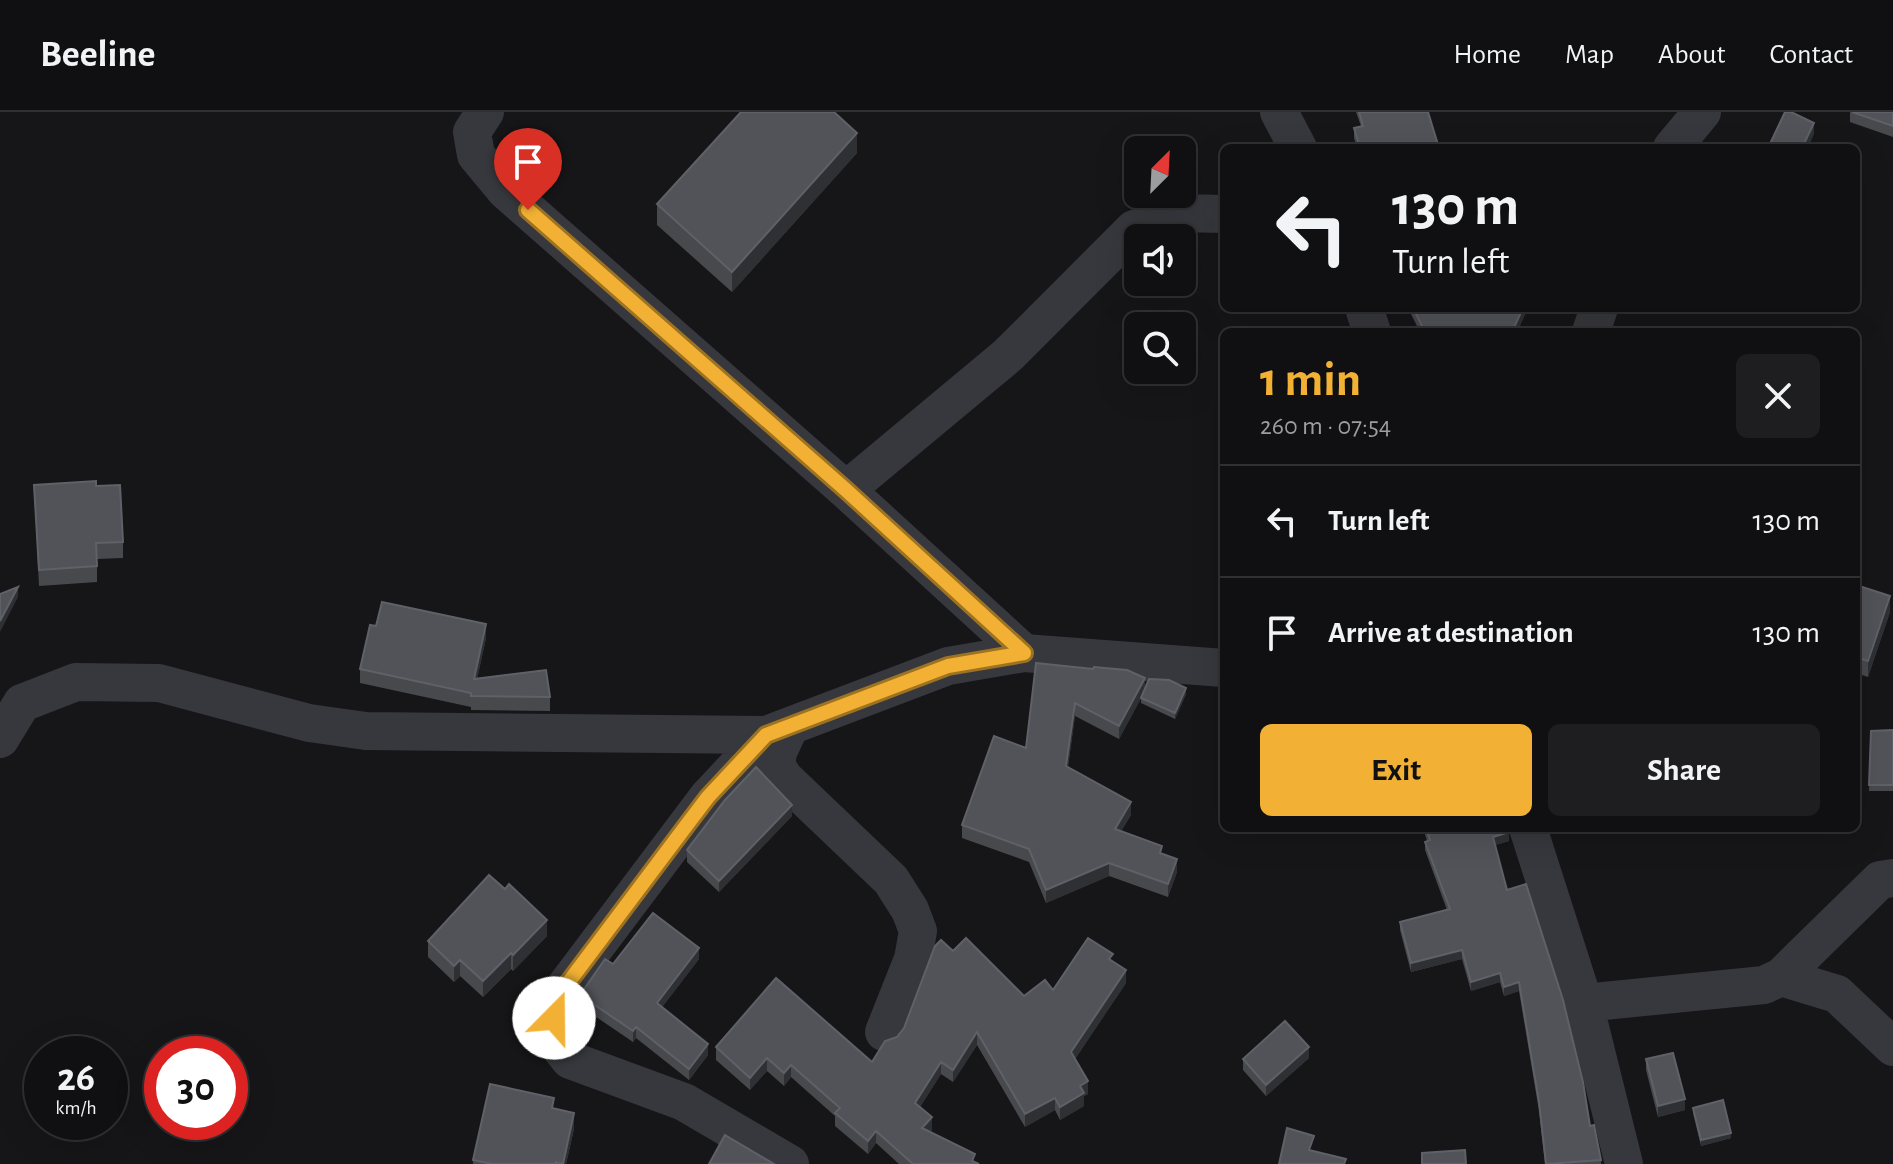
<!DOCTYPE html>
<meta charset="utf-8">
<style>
:root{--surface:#101012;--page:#1e1e20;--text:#f1f3f6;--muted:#9c9d9f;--line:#303032;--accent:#f2b134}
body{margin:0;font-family:"Alegreya Sans",sans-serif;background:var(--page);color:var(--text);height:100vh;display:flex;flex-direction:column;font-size:30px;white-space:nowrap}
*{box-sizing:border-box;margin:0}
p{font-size:26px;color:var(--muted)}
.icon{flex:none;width:44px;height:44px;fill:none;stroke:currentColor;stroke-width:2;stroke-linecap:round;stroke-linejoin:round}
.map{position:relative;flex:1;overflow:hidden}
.panel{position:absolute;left:1220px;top:216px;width:640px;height:504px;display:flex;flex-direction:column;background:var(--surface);border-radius:12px;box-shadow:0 8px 32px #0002,0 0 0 2px var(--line)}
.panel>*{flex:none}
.hud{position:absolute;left:1220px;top:32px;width:640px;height:168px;border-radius:12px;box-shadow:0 8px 32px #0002,0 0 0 2px var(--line);background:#101012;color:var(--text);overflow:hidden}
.needle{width:52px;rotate:24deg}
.buttons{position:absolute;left:1124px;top:24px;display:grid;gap:16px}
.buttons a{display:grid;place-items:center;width:72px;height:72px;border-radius:12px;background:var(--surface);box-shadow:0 8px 32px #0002,0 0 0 2px var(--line);font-size:40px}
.speed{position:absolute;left:24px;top:924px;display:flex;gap:16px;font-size:40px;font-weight:700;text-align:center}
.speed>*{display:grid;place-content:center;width:104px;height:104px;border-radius:50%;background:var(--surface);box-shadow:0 8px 32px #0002,0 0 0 2px var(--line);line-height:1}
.speed small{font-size:20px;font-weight:400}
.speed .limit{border:12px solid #d22;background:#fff;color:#111}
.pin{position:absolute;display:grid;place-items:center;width:68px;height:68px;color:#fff;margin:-82px -34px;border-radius:50% 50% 50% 0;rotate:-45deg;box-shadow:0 0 8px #0007}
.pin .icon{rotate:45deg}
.me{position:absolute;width:88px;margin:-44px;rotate:22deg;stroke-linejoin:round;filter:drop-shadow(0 0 6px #0008)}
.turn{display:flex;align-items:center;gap:28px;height:168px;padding:0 40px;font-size:36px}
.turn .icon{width:104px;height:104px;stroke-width:2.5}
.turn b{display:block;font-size:56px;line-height:68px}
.round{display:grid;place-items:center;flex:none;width:84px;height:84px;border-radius:12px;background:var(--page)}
.overview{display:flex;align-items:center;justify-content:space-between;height:136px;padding:0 40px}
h1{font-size:48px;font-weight:700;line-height:60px;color:var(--accent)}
.primary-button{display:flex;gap:16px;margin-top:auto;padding:16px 40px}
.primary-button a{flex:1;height:92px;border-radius:12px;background:var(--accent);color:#111;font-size:32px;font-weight:700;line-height:92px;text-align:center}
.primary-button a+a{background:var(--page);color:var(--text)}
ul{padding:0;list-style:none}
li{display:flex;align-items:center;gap:24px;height:112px;padding:0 40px;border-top:2px solid var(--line)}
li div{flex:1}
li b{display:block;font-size:30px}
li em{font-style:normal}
header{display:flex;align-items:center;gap:48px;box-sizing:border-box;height:112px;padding:0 40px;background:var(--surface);border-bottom:2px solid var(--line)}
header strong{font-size:38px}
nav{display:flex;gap:44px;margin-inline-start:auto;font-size:28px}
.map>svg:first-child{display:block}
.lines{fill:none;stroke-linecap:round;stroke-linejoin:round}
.minor{stroke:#37383d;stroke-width:38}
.wall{fill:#47494d}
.shaded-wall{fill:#2f3033}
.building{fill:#525359;stroke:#5f6168;stroke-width:2}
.route-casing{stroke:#9d7322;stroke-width:20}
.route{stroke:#f2b134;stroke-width:14}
</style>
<header>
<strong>Beeline</strong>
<nav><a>Home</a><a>Map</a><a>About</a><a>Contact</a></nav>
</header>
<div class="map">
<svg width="1893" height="1052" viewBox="0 0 1893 1052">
<rect width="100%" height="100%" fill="#161618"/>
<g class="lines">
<path class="minor" d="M485,0L472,20L476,43L505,78L846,378L1024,541
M1279,0L1298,36
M1672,36L1702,0
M1364,196L1372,220
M1591,220L1599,196
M846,378L1008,243L1134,117L1177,101L1224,102
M790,614L778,640L776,654L785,667L891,768L910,798L918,819L913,847L884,920
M766,623L708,685L556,887L552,925L570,948L684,990L790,1052
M0,627L22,591L76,570L159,571L309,611L366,619L766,623L948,554L1024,541L1224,556
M1528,716L1584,891L1624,1052
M1781,865L1837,882L1893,935
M1584,891L1764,873L1781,865L1880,768L1893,766"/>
</g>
<path class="wall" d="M1356,0H1428L1439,36H1357L1354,26V16L1361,14Z
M1850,0H1893V25L1850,10Z
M857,41L732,180L657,113V92Z
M1408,196H1528L1517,220H1420Z
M34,373L96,374L123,430V446L97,447V470L39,474Z
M1856,473L1890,500L1868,565L1856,561Z
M486,526L477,567L550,585V599L471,598V595L360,571V557Z
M1036,551L1145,577L1186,582L1175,607L1141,591V586L1119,627L1075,604L1068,655L1131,703L1121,719L1162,742L1177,760L1168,785L1109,764L1046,791L1029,750L962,726V713L1026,636Z
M1893,618V679H1869L1871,619Z
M792,704L719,780L687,750V738Z
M1423,716H1508L1509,729L1495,733L1507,778L1590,1014L1601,1048V1052H1545L1539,999L1519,879L1504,884L1500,870L1471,879L1462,847L1411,860L1400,818V810L1447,798L1425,738V730L1427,729Z
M547,824L513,859L511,857L483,885L460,864L454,870L428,845V829Z
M953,839L1024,884L1053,878L1113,849L1126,871L1075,947L1088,982L1084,984V994L1060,1008L1055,998L1025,1015L977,933L953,970L941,962L920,995L932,1018L930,1020L979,1052H899L876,1031L868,1042L835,1014V1004L791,965L784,974L767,959L750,978L716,948V935L872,950L897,925L904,916Z
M699,847L662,895L708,943L689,968L636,926L633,930L580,894V883L613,852Z
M1309,946L1266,984L1243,958V947Z
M1646,947L1685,998L1658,1005L1646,958Z
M1693,996L1731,1026L1701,1034L1693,1001Z
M554,997L574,1017L566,1052H473V1048Z"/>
<path class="shaded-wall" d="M1814,11V22L1808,36H1802Z
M857,21V41L732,180V160Z
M1523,196H1528L1517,220H1512Z
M18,475V485L0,520V509Z
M1890,484V500L1868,565V549Z
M486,512V526L474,581V567Z
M1145,566V579L1119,627V614Z
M1186,576V582L1175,607V601Z
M1075,591V604L1066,667V654Z
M1131,690V703L1115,730V717Z
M792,693V704L719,780V769Z
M1509,720V729L1493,734V725Z
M1177,747V760L1168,785V772Z
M1109,751V764L1046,791V778Z
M547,808V824L513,859V843Z
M699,836V847L657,902V891Z
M1462,838V847L1411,860V851Z
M511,841V857L483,885V869Z
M460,848V864L454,870V854Z
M1126,858V871L1071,953V940Z
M1500,861V870L1471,879V870Z
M1519,870V879L1504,884V875Z
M636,915V926L633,930V919Z
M977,920V933L953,970V958Z
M708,932V943L689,968V957Z
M1309,935V946L1266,984V973Z
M767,946V959L750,978V966Z
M941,950V962L915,1003V991Z
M791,953V965L784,974V961Z
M1088,969V982L1084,984V994L1060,1008V995L1080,974Z
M1055,986V998L1025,1015V1002Z
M1685,987V998L1658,1005V994Z
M574,1001V1017L566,1052H563Z
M932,1005V1018L922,1028V1016Z
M876,1019V1031L868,1042V1029Z
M1731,1021V1026L1701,1034V1028Z"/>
<path class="building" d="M741,0H834L857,21L732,160L657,92Z
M1359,0H1428L1439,36H1360L1354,16L1363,14Z
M1785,0H1791L1814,11L1802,36H1768Z
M1852,0H1893V14Z
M1413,196H1523L1512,220H1425Z
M96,369V374L120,373L123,430L96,431L97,454L39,458L34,373Z
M1856,473L1890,484L1868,549L1856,545Z
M18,475L0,509V482Z
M382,490L486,512L474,567L546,558L550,585L471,584V581L360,557L370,513L376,514Z
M1036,551L1093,557L1094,555L1127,558L1145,566L1119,614L1075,591L1066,654L1131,690L1115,717L1162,734L1160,741L1177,747L1168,772L1109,751L1046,778L1029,737L962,713L994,624L1026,636Z
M1149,567L1169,568L1186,576L1175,601L1141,586Z
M1893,618V673H1869L1871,619Z
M756,655L792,693L719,769L687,738L725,688Z
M1426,716H1508L1509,720L1493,725L1507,778L1526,772L1563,888L1583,970L1590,1014L1594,1013L1601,1048L1546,1052L1539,990L1519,870L1504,875L1500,861L1471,870L1462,838L1411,851L1400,810L1450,797L1425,730L1430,728Z
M489,763L505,777L509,772L547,808L513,843L511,841L483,869L460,848L454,854L428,829Z
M653,801L699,836L657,891L708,932L689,957L636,915L633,919L580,883L605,847L613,852Z
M966,826L1024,884L1045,868L1053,878L1088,826L1113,842L1109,847L1126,858L1071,940L1088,969L1080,974L1084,981L1060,995L1055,986L1025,1002L977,920L953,958L941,950L915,991L932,1005L922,1016L975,1042L972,1049L979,1052H913L876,1019L868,1029L835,1001L840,996L791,953L784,961L767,946L750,966L716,935L776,866L872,950L885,929L897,925L904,916L935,834L941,828L953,839Z
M1285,909L1309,935L1266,973L1243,947Z
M1673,941L1685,987L1658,994L1646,947Z
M490,972L554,986L552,996L574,1001L563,1052L556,1050V1052H492L473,1048Z
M1723,988L1731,1021L1701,1028L1693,996Z
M1287,1016L1314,1024L1309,1038L1346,1047L1344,1052H1279Z
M725,1023L774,1052H709Z
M1465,1038L1466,1052H1422V1041Z"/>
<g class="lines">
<defs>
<path id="route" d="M528,98L846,378L1024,541L948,554L766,623L708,685L689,710L556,887L554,906"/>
</defs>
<use href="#route" class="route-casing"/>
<use href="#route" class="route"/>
</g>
</svg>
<div class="buttons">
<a><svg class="needle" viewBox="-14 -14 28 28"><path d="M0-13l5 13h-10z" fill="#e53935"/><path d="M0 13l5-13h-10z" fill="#9c9d9f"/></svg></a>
<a><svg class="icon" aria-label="sound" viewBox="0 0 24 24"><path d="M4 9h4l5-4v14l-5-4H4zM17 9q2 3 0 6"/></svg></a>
<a><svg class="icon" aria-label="search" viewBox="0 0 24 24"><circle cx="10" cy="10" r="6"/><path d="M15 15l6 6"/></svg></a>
</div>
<div class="speed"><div>26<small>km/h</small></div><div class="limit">30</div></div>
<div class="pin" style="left:528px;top:98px;background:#d93025"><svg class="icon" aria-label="arrive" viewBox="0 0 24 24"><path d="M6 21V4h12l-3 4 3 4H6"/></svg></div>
<svg class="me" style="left:554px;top:906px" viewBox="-20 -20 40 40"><circle r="19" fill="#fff"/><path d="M0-13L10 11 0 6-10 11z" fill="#f2b134"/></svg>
<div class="hud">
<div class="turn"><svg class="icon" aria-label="left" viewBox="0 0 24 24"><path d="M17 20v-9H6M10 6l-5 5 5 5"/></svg><div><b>130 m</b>Turn left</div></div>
</div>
<section class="panel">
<div class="overview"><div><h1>1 min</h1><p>260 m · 07:54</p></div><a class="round"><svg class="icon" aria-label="close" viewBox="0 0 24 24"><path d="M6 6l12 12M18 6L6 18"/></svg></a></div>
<ul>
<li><svg class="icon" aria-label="left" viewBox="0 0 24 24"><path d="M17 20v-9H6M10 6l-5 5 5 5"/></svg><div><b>Turn left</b></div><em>130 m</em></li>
<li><svg class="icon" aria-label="arrive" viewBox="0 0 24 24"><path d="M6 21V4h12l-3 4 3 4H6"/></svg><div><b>Arrive at destination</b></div><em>130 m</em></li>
</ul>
<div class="primary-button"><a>Exit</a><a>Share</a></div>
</section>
</div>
